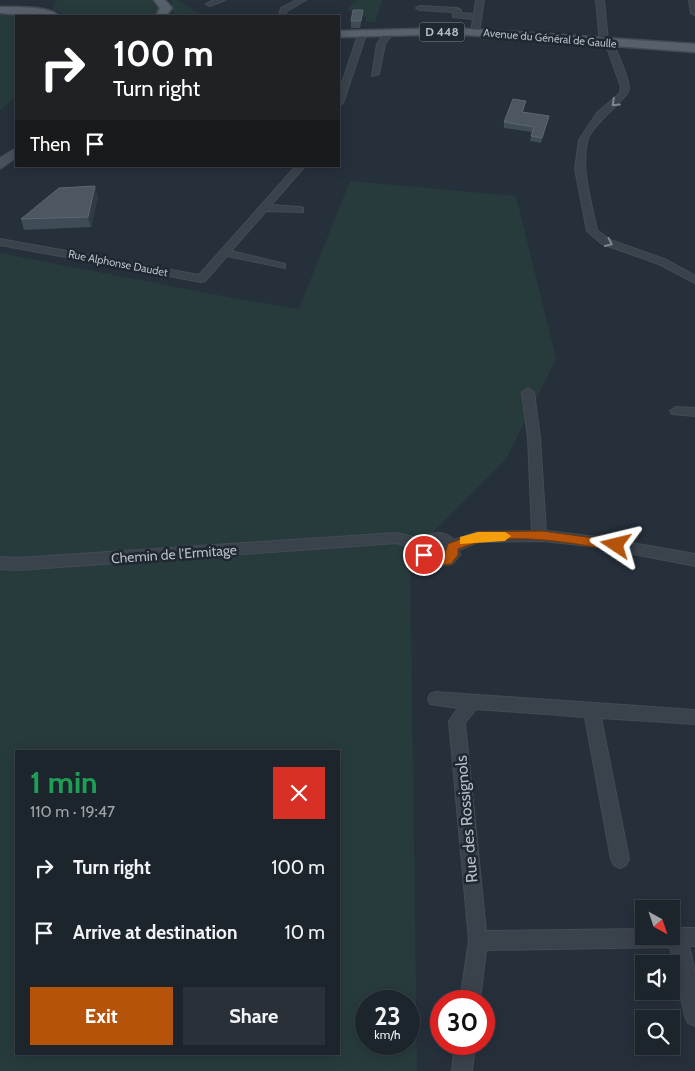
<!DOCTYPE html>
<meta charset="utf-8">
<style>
:root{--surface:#1c242c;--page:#293038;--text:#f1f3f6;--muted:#a0a4a9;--line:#3a4148;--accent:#b45309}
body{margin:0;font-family:Cabin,sans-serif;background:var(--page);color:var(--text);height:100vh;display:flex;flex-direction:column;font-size:19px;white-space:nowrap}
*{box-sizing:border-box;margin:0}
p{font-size:16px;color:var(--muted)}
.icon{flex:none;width:28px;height:28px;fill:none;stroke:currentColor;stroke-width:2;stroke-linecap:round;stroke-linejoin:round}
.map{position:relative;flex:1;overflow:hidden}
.panel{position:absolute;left:15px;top:750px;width:325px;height:305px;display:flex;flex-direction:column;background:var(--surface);border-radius:0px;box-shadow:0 2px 12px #0003,0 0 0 1px var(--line)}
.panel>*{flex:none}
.hud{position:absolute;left:15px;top:15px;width:325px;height:152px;border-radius:0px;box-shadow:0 2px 12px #0003,0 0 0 1px var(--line);background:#202124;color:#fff;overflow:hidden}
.needle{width:32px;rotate:140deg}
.tools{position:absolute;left:635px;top:900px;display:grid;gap:10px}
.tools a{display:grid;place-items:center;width:45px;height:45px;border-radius:0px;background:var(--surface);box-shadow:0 2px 12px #0003,0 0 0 1px var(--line);font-size:25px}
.speed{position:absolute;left:355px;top:990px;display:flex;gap:10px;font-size:25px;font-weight:700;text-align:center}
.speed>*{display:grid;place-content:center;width:65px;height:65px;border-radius:50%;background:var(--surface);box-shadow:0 2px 12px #0003,0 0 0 1px var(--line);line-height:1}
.speed small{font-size:12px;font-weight:400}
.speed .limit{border:8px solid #d22;background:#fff;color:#111}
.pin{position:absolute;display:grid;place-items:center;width:42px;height:42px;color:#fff;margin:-21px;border:2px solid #fff;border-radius:50%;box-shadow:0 1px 5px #0007}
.me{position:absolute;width:55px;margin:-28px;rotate:280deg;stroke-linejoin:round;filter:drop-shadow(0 0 4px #0008)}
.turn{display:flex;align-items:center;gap:18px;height:105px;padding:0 15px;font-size:22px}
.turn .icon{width:65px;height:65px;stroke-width:2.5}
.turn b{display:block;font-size:35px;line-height:42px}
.then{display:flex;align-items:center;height:48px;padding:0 15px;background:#0003;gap:10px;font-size:19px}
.round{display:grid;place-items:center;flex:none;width:52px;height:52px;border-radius:0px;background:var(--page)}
.head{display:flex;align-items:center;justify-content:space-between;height:85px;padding:0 15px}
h1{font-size:30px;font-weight:700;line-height:38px;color:#1e9e55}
.cta{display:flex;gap:10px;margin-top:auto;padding:10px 15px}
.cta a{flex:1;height:58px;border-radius:0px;background:var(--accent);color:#fff;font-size:20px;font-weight:700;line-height:58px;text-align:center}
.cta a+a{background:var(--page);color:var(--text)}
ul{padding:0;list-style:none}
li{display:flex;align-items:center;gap:15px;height:65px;padding:0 15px}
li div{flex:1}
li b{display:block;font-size:19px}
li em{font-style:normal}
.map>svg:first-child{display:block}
.green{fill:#283b3c;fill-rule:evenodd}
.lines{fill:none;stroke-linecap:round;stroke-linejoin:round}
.street-casing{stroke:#434b54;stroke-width:2}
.secondary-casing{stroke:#434b54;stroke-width:2}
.primary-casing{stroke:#434b54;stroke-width:3}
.street{fill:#3a424b;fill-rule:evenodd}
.secondary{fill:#48525d;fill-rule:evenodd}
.primary{fill:#58616b;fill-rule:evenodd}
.wall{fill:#3f4b56}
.shaded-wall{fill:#303b46}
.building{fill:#4c5762;stroke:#5c6772}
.oneway{stroke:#7e868f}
.route{fill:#b45309;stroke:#753606}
.slow{fill:#f59e0b}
.labels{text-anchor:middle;stroke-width:5;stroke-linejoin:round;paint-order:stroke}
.far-street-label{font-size:11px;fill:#b6bdc6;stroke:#1f2730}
.shield{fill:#1f2730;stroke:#899099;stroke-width:1}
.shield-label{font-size:12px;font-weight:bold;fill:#b6bdc6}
.street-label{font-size:14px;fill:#b6bdc6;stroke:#1f2730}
.near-street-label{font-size:16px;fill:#b6bdc6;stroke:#1f2730}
</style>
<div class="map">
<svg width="695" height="1071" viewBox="0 0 695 1071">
<rect width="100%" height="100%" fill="#26303b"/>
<path class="green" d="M58,0H153L161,8L155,16H67L53,9L54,3Z
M172,0H178L202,16H177L172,10Z
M357,0H382L375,22H366V17L347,9Z
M0,11L41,16H16V97L0,110Z
M350,181L516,196L556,359L506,459L410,555L417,1071H0V253L217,295L299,309ZM16,751H339V1054H16ZM366,1001H409V1044H366Z"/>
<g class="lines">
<defs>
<path id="street" d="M214,0H225L210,6L206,4Z
M297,0H306L287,11L285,16H279L281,8Z
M476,0H484L479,32L475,34L471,32L473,19L453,17V12L420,10L416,8L420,6L457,8L461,10L460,13L474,14Z
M596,0H604L608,42L614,44C618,57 628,74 629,88C629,99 591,123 587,142C581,171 591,201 597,230L610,240L667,260L695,276V283L659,264L602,244L587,231L575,169L579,140L597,113L620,93L621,87L606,45L600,43Z
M689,0H695V15L691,13Z
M385,32L392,34L385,44L379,74L372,76L377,44Z
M361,36L365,38L343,103L339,105V92L357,38Z
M296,166H305L271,205L300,207L303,208V212L266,211L231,251L285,264V268L227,256L205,281L201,282L0,245V239L199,275Z
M528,388L534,392L540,438L546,531L598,537L695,554V566L598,547L542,541L478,542L459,550L460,555L452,564L432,567L419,559L416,549L396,543L18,570L0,569V557L18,558L396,533L421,539C432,532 444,530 454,540L477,532L532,531L528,438L522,392ZM436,544L441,545L446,553L435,555L431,552L430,547Z
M676,407L695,408V416L672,414L670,411Z
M436,692L695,710V724L601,718L629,859L626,865L620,868L614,865L611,859L585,717L476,709L465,723L486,931L644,929V936H671V928H695V946H689L695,972V1026L688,1023L685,1016L670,947L486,950L480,1001H460L469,941L449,721L458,708L430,704L428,699L430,694Z
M455,1044H475L472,1071H452Z"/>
<path id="secondary" d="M16,148V158L0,169V158Z"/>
<path id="primary" d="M154,0H165L172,8L166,16H156L160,8Z
M0,7C14,7 48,6 58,15L40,16L0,13Z
M454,28L695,44V52L454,34L339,37V31Z"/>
</defs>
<use href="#street" class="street-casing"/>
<use href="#secondary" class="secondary-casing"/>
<use href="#primary" class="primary-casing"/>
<use href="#street" class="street"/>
<use href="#secondary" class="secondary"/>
<use href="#primary" class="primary"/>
</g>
<path class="wall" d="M363,10L362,17L360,28H351V21Z
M525,106L523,112L549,116L541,143L530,141L532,132L504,128V122Z
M98,197L91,227L24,230L21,219Z"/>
<path class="shaded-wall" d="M549,116L548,121L541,143L542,138Z
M95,186L98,197L91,227L88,217Z"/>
<path class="building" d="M353,10H363L361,21H351Z
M513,99L526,101L522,112L549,116L542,138L531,136L534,127L504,122Z
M95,186L88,217L21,219L59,188Z"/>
<defs><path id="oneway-chevron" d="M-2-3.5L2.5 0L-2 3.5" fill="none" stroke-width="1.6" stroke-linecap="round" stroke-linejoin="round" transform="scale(1.25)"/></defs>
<g class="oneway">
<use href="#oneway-chevron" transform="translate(615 103) rotate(137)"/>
<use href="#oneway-chevron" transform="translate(609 243) rotate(24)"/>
</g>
<path class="route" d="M542,531L616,541L622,545L616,550C566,543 506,529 458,549V555L451,564L432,566L418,555L424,550L434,556H444L448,544L478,532Z"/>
<path class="slow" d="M478,532H505L511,536L505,541L460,544V537Z"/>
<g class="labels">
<g class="far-street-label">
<text transform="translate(550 38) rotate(5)" y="4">Avenue du Général de Gaulle</text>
<text transform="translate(118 263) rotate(11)" y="4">Rue Alphonse Daudet</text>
</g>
<rect class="shield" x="419.5" y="22.5" width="45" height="19" rx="4"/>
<g class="shield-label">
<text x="442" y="36">D 448</text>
</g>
<g class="street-label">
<text transform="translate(174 554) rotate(-4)" y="5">Chemin de l'Ermitage</text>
</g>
<g class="near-street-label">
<text transform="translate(466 819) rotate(-95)" y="6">Rue des Rossignols</text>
</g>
</g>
</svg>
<div class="tools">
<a><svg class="needle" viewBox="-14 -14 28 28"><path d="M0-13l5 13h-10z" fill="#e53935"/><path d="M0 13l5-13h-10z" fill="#a0a4a9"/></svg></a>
<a><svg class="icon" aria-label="sound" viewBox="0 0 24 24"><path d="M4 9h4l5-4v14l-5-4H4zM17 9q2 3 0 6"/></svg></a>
<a><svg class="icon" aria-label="search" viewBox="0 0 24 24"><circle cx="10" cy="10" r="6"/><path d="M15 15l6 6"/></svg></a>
</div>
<div class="speed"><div>23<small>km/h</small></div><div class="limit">30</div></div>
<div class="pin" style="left:424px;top:555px;background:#d93025"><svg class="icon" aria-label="arrive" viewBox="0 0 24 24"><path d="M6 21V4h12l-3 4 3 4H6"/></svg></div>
<svg class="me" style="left:616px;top:545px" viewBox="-20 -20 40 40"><path d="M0-17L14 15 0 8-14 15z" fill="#b45309" stroke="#fff" stroke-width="4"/></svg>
<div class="hud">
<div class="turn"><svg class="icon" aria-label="right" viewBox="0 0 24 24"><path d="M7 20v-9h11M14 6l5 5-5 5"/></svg><div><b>100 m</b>Turn right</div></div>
<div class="then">Then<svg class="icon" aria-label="arrive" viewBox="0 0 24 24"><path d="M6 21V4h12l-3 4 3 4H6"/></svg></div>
</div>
<section class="panel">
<div class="head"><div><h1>1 min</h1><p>110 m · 19:47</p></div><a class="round" style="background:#d93025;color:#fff"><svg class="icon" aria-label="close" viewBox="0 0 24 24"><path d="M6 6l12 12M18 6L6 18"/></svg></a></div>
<ul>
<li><svg class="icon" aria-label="right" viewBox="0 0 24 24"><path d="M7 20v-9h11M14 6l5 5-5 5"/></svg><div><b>Turn right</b></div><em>100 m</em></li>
<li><svg class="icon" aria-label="arrive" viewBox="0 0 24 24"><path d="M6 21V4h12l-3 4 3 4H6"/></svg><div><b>Arrive at destination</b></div><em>10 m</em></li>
</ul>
<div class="cta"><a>Exit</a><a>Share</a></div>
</section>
</div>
